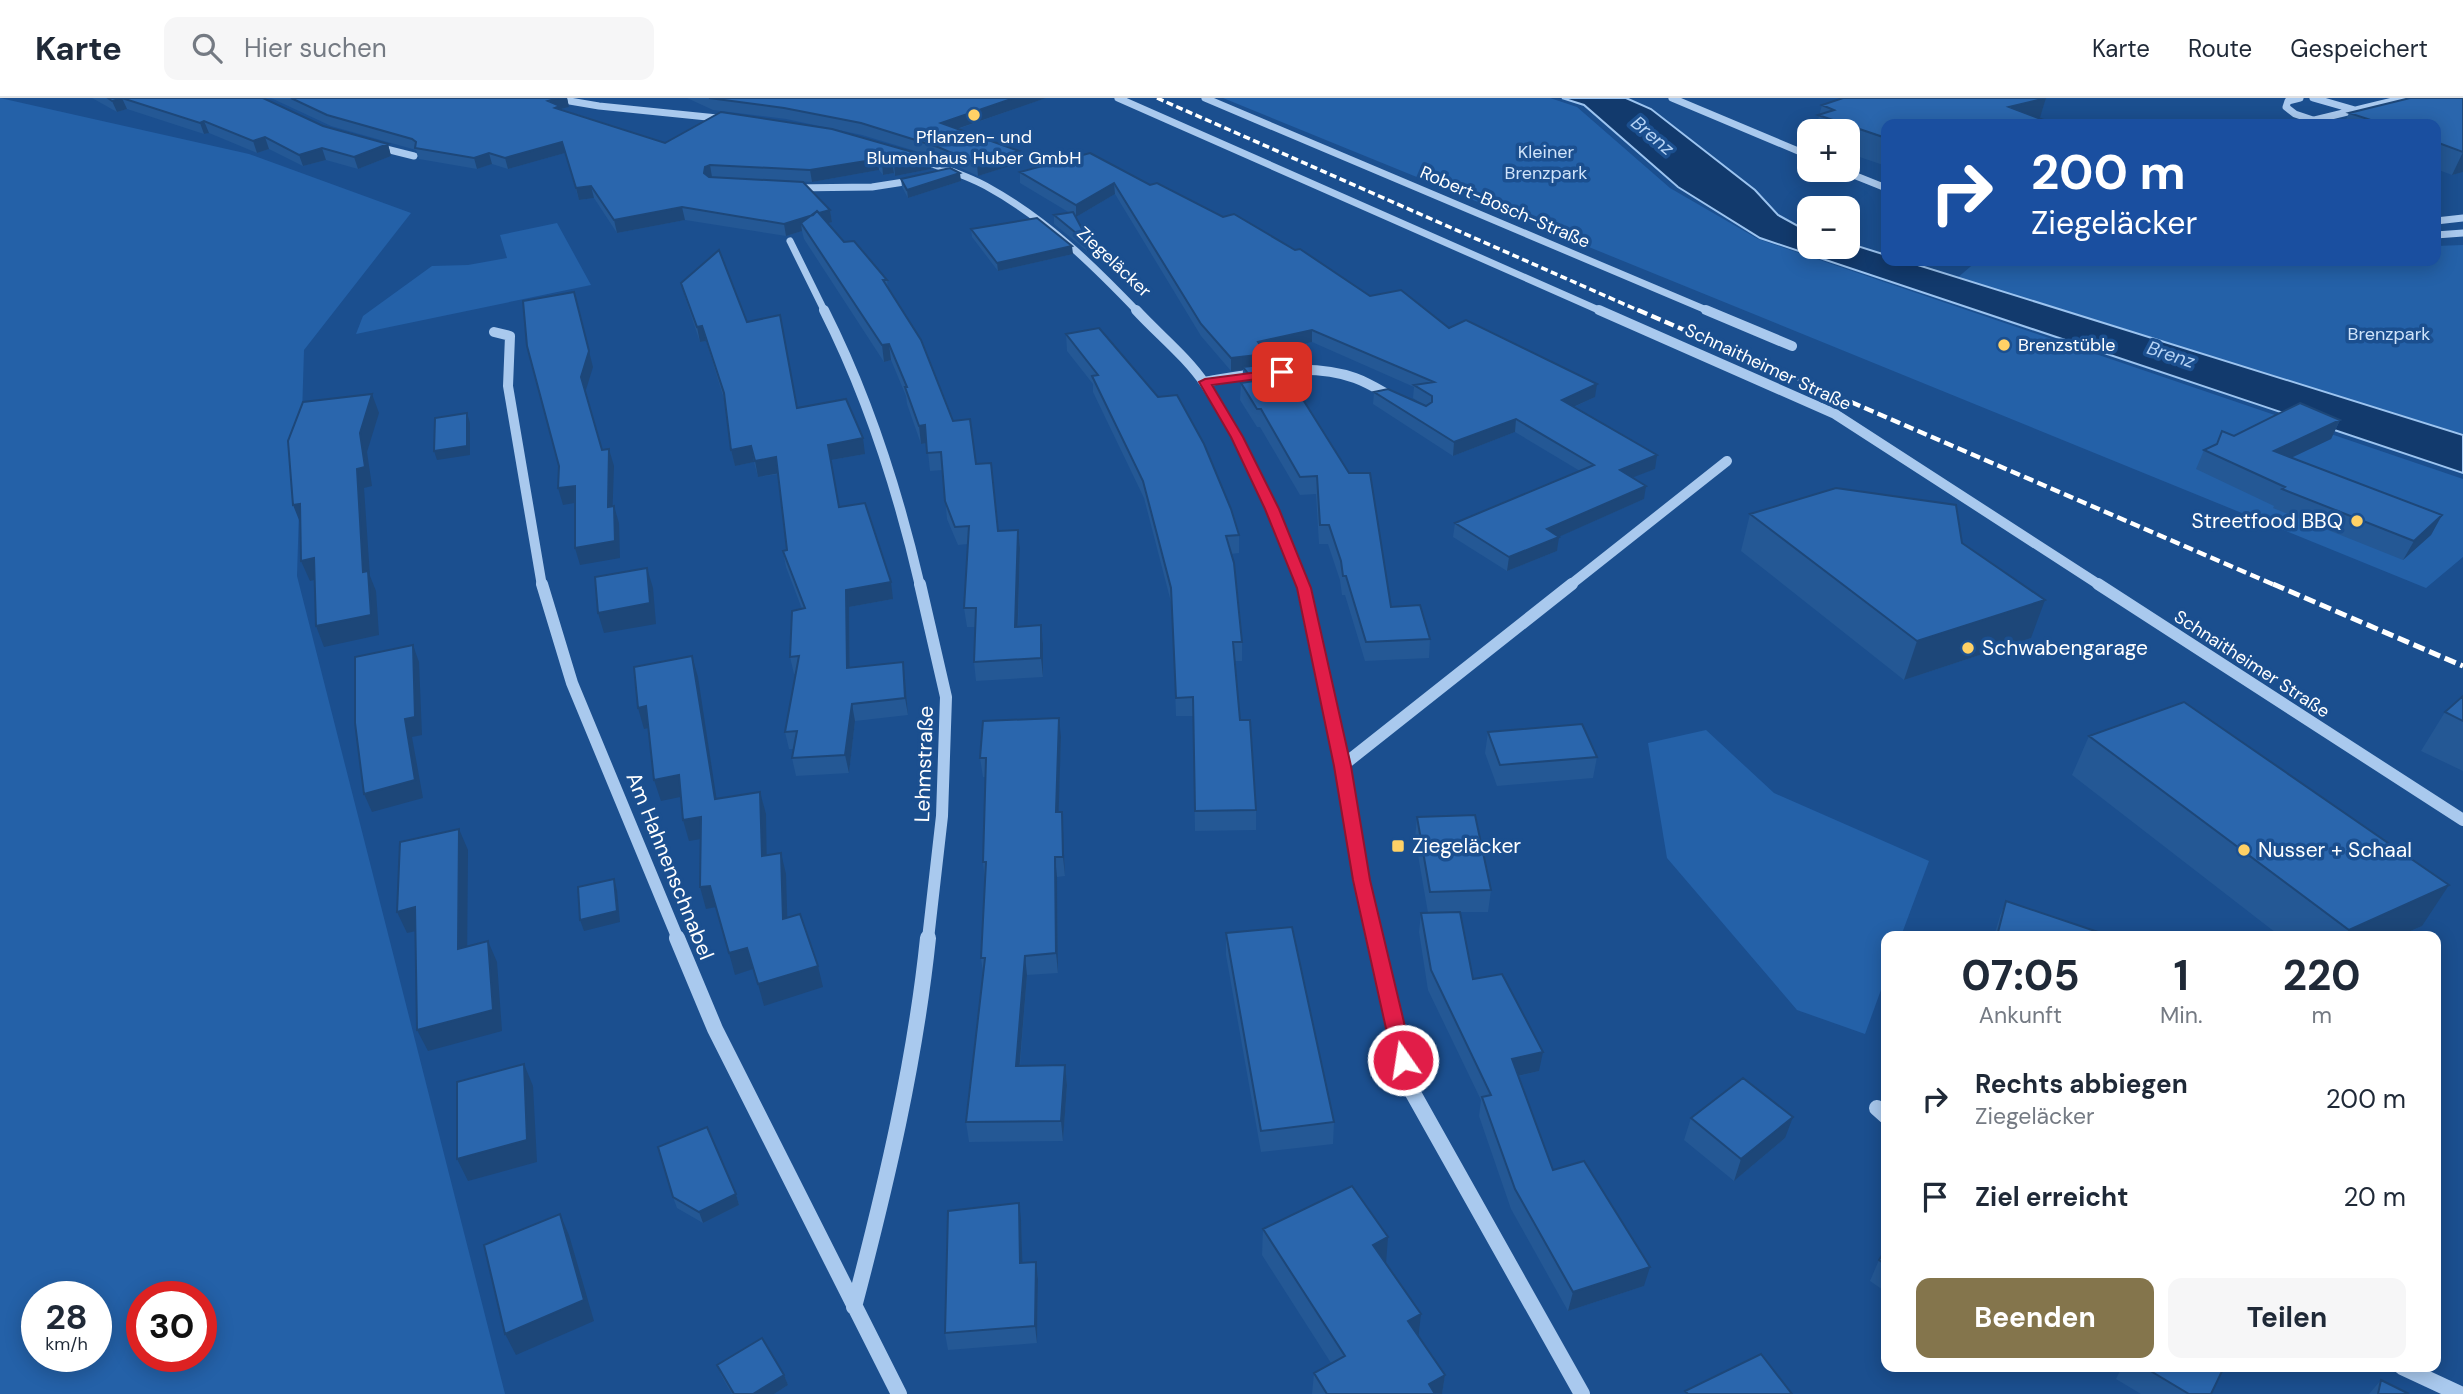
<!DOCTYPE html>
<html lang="de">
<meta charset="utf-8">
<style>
:root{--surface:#fff;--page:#f6f6f7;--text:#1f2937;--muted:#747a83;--line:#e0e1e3;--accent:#84754c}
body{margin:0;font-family:"DM Sans",sans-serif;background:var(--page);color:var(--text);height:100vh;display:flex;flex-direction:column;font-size:26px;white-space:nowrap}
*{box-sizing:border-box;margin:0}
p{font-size:23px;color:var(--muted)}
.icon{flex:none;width:38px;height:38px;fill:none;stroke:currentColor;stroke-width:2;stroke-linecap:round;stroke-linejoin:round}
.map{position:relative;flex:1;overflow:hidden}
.panel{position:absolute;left:1881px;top:833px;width:560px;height:441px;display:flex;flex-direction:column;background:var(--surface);border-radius:14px;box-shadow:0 4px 18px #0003}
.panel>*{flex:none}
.banner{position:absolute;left:1881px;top:21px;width:560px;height:147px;border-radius:14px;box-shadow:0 4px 18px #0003;background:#1a4fa0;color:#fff;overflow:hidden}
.controls{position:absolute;left:1797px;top:21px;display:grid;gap:14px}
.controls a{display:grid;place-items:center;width:63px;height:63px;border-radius:14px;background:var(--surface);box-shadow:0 4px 18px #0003;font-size:35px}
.speed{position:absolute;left:21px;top:1183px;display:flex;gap:14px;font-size:35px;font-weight:700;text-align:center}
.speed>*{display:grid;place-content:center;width:91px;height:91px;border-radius:50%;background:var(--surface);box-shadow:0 4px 18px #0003;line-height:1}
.speed small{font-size:18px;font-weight:400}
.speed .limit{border:10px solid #d22;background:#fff;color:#111}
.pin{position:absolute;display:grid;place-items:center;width:60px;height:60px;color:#fff;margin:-30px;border-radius:14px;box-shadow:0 4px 10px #0006}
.me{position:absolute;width:77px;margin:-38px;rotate:347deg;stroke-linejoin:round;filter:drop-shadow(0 0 5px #0008)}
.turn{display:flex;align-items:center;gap:24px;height:147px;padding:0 35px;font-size:32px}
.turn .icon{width:91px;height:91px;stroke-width:2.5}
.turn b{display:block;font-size:49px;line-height:60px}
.eta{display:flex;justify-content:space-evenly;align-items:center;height:119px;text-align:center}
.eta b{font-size:42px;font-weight:700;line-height:49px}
.action{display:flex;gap:14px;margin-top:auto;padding:14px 35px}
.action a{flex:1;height:80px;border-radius:14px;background:var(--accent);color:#fff;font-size:28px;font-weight:700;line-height:80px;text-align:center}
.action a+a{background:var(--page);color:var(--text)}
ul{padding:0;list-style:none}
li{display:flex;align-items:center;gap:21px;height:98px;padding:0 35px}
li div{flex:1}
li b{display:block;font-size:26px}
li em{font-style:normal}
header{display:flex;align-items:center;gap:42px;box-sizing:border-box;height:98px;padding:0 35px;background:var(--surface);border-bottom:2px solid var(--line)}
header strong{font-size:33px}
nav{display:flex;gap:38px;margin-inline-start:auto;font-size:24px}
.search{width:490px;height:63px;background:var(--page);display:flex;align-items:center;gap:18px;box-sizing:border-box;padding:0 24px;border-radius:14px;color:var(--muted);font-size:26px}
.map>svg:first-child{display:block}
.green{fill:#2461a8;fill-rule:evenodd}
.water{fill:#123a6d;stroke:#9cc4f0;stroke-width:2}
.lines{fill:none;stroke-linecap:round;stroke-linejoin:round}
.minor-far3{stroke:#a9c9ee;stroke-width:7}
.minor-far2{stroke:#a9c9ee;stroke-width:10}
.minor-far1{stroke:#a9c9ee;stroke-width:12}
.minor{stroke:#a9c9ee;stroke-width:16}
.rail-far2{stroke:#fff;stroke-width:3.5;stroke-dasharray:7 3.5;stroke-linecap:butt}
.rail-far1{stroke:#fff;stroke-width:4.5;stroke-dasharray:10 4.5;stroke-linecap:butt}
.rail{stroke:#fff;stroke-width:5;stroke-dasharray:12 5;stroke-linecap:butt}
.wall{fill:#245895}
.shaded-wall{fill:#1d4779}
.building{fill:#2a66ad;stroke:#1d4779;stroke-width:2}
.route{fill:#e11d48;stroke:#92132f;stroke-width:2}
.poi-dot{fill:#ffd166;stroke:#1b4f8f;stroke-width:2.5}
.labels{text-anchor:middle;stroke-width:7;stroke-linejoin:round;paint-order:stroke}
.far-poi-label{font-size:18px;fill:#fff;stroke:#1b4f8f}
.far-park-label{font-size:18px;fill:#cfe3fa;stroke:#1b4f8f}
.far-street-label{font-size:18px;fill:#fff;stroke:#1b4f8f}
.far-water-label{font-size:19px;font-style:italic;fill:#b5d3f5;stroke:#1b4f8f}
.poi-label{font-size:21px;fill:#fff;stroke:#1b4f8f;text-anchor:start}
.street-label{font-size:21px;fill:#fff;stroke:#1b4f8f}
</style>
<header>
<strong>Karte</strong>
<div class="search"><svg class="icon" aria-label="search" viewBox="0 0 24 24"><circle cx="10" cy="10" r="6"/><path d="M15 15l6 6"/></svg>Hier suchen</div>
<nav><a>Karte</a><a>Route</a><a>Gespeichert</a></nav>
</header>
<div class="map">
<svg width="2463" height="1296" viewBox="0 0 2463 1296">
<rect width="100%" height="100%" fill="#1b4f8f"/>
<path class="green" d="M0,0L249,56L411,115L304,252L297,478L505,1296H0ZM37,1199H96V1258H37ZM142,1199H201V1258H142Z
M1223,0H1550L1577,9L1670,90L1758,141L2463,381V459L2426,490Z
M557,125L591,187L356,236L363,218L432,168L468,167L507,160L500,137Z
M2463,147V336L1956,181L1977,163H2436V148Z
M1706,632L1774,695L1929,763L1901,838H1886V878L1865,936L1797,912L1667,760L1648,645Z"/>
<path class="water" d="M1562,0H1626L1651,11L1755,92L1778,117L1809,134L1810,149H1848V145L1886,157V163H1905L2463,337V375L1760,140L1678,89L1584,7Z"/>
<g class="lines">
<path class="minor-far3" d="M552,0L599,8L727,21
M1118,0L1603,214
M1205,0L1711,214
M1672,0L1810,58
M2300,0L2288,3L2286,9L2295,16L2313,22
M2313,0L2355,12
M2298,26L2405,0
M374,48L414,58
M916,60C939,69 964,76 986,88C1046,121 1090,164 1138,214
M1841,72L1886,90
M792,90L872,89L917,82
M2436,123L2463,120
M2436,137L2463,135
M790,143L825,214"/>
<path class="minor-far2" d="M824,212C868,299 898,393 920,488
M1136,212C1158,236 1187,259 1205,286C1247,348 1275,419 1303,488
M1599,212L1835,316L2101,488
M1706,212L1792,248
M494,234L510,238L508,288L542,488
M1204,284C1251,276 1309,263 1355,280C1369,285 1381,293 1394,300
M1569,488L1727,363"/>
<path class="minor-far1" d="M542,486L572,585L678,841
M920,486L946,599L942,718L928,841
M1302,486L1376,841
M2098,486L2463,722
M1342,668L1572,486"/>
<path class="minor" d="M677,840L715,931L899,1296
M1375,840L1409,988L1582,1296
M1877,1010L1886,1018
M854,1209C886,1087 915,965 928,840
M2402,1269L2460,1296"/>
<path class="rail-far2" d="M1157,0L1642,214"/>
<path class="rail-far1" d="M1638,212L2277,488"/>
<path class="rail" d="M2273,486L2463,568"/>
</g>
<path class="wall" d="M92,0H263L323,28L388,46L391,58L358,71L326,62L303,68L269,51L257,55L209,35L204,36L127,11L117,14Z
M271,0H567L569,9L561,11L665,45L721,14L931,71L895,78L894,75L883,77L879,72L812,84L711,79L830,112L832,124L827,125L844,144L887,182L888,190L953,323L976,366L998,433L1018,432L1020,450L1018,529L1041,527L1043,546V579L976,583L974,564L975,529H967L964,510L968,446L958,447L947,421L943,372L930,373L927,345L921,346L907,306L906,298L891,262L884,264L804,141L802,133L786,138L685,122L617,135L594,100L579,102L565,55L508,71L492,66L477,71L419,61L416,52L331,28Z
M687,0H1046L958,31L1020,65L978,78L939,60L862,37L786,21L713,12Z
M2046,0L2039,21L1886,26V68L1848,55V33H1815L1822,7Z
M2463,0V74L2452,77L2436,71V26H2344L2349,15Z
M1020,74L1150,87L1370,198L1449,230L1595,299L1574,309L1655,371L1632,379L1644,401L1558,439L1557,453L1507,473L1453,439L1455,425L1580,373L1515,334L1453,358L1373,306L1374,294L1426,308L1413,300L1414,289L1312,244L1265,255L1266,266L1391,509L1430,541L1429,560L1365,563L1345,497H1342L1340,482L1328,446H1319L1316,396L1300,397L1260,329H1257L1240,302L1241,285H1242L1243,272L1231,273L1201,238L1115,96L1076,119L1075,117L1089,144L1090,152L1087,153L1054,126V117L1070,115L1020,85Z
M901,81L961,83L908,100L902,89Z
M971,131L1073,156L998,173L972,139Z
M681,185L747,224L797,310L865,356L831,362L839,409L893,501L849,509L850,570L903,564L905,581L908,617L855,623L849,675L796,678L792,660L793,651H789L785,634L796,576H794L790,559L802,511L786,469L783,453L787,452L778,376L758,379L754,364L735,368L731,352L725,304L706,243L700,244L685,199Z
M1066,236L1239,437V455L1231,456L1242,544V563H1235L1240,622L1256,712V732L1195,733L1193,618H1176L1172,508L1144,400L1093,294V286L1067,253Z
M2340,322L2331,341L2291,360L2442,417L2431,437L2403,462L2273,410L2274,408L2196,371L2204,352L2234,338Z
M1750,416L2031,540L1904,582L1741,453Z
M2463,598V673L2421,653L2445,614Z
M1488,634L1597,659L1593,680L1497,688L1485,655Z
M2089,638L2422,828L2399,838H2280L2072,677Z
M1061,639L1058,714H1062L1065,778L1057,779L1058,875L1027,877L1020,968L1065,967L1067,987L1063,1043L969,1044L966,1024L983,875L981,860L985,783L983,764L985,679H983L980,660Z
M1417,719L1491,792L1488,814H1460L1473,881L1539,973L1519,978L1553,1072L1644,1188L1568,1213L1511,1111L1479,1018L1481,1002L1428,892L1419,834L1421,815H1428L1415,740Z
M2006,803L2097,838H1994L2000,818Z
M1226,835L1334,1024L1333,1046L1261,1054L1226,857Z
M1691,1020L1785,1040L1734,1083L1684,1042Z
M736,1096L739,1107L703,1125L677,1110L673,1099Z
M1021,1122L1022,1165L1036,1164L1038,1181L1037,1245L948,1252L945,1235Z
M1263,1131L1386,1166L1418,1238L1445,1277L1442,1296H1312L1314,1275L1331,1265L1262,1157Z
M1886,1151V1194L1870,1183L1879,1162Z
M717,1267L784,1277L788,1287L774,1296H732L721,1277Z
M2122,1269H2224L2211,1296H2141L2116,1281Z
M2381,1282L2409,1296H2369Z"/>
<path class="shaded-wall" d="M122,0L127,11L117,14L112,3Z
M558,0H567L569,9L561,11L563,19L548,3Z
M1014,0H1046L942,36L941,25Z
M2046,0L2038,26L2009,9Z
M204,23L209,35L204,36L200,25Z
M265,39L269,51L257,55L253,43Z
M562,44L565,55L508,71L505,60Z
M388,46L391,58L358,71L354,59Z
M322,50L326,62L303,68L299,57Z
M1019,53L1020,65L978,78L977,66Z
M2463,54V74L2452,77Z
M489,55L492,66L477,71L474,60Z
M930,59L931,71L895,78L894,66Z
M878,61L879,72L812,84L810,72Z
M892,64L894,75L883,77L882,65Z
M710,67L712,79L707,81L704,75L705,69Z
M960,75L961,83L908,100L907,92Z
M1114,85L1115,96L1076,119V107Z
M591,88L594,100L579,102L576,90Z
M682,109L685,122L617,135L614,122Z
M830,112L832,124L806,132L801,125L802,133L786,138L784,126Z
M1087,144H1089L1090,152L1087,153Z
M1072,148L1073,156L998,173L997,165Z
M574,194L593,269L585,295L581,279Z
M702,228L706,243L700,244L697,229Z
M1312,232V244L1258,257V244Z
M889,246L891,262L884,264L882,247Z
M1266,256V269H1243V272L1231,273V260Z
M1597,286L1595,299L1560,315L1562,302Z
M372,296L379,315L367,354L372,388L364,390L370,478L376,493L379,537L324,549L316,528L357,371L360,335Z
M467,315L470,325V357L437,362L434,353Z
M1516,321L1515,334L1453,358L1454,344Z
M2340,322L2331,341L2265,372L2274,353Z
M925,327L927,345L921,346L919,328Z
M863,340L865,356L831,362L828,347Z
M751,348L754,364L735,368L731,352Z
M609,351L614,368L612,426L608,409Z
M1657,357L1655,371L1618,385L1620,372Z
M776,359L780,375L758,379L755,363Z
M575,388L580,404L563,407L558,390Z
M1646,388L1644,401L1545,445L1547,431Z
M300,406L301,427L293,407Z
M614,408L619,425L620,460L580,467L575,450Z
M2442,417L2431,437L2403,462L2414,443Z
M1018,432L1020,450L1017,548L1015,529Z
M1559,439L1557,453L1507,473L1509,459Z
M314,460L322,480L310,483L301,463Z
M647,470L653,490L656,526L604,535L598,515Z
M891,484L893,501L849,509L850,587L847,570L846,492Z
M2045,502L2031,540L1904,582L1917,543Z
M1041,527L1043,546V579L1041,560Z
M413,547L419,564L422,637L412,639L423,700L372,714L364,696L405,621Z
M692,558L698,579L720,723L715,701Z
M903,564L905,581L908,617L905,600Z
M852,606L855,623L849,675L845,657Z
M646,608L652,629L644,631L638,610Z
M1059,620L1061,639L1058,734L1056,714Z
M679,677L685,698L661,703L654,682Z
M760,694L766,716L767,779L762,758Z
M1062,714L1063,733L1065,778L1063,759Z
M701,719L707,740L689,743L683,722Z
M459,731L468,752L467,872L458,851Z
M781,755L786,776L788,843L783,821Z
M1055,759L1057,779L1058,875L1056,855Z
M614,781L617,792L620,824L584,833L580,822Z
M2449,787L2422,828L2399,838H2345L2349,832Z
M710,788L716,809L706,811L700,789Z
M415,809L425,831L407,835L397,814Z
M488,843L497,864L502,933L428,953L417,932Z
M747,850L753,871L735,877L729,855Z
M1025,858L1027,877L1018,987L1016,968Z
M818,868L823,889L764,908L758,886Z
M1543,954L1539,973L1509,980L1512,961Z
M524,966L533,988L537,1064L468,1083L457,1061Z
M1065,967L1067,987L1063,1043L1061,1023Z
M1793,1019L1785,1040L1734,1083L1741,1061Z
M736,1096L739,1107L703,1125L699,1114Z
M1019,1105L1021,1122L1023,1182L1020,1165Z
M560,1116L569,1137L594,1223L516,1257L505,1236Z
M1388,1139L1386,1166L1373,1147Z
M1036,1164L1038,1181L1037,1245L1035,1228Z
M1650,1169L1644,1188L1568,1213L1573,1194Z
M1421,1216L1418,1242L1408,1223Z
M784,1277L788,1287L774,1296H753Z
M1445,1277L1442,1296H1427L1429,1286Z"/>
<path class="building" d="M108,0H263L323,28L388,46L354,59L322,50L299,57L265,39L253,43L204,23L200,25L122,0L112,3Z
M291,0H558L548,3L560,8L555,10L665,45L721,14L832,31L930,59L894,66L892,64L882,65L878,61L810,72L710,67L705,69L704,75L709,79L803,84L830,112L819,115L817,113L813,117L784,126L682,109L614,122L591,88L576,90L562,44L505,60L489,55L474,60L415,50L416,44L412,41L327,17Z
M709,0H1014L941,25L1019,53L977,66L938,49L861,25L784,10Z
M1843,0H2046L2009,9L2054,26H1886V40L1818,17L1834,12L1822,7Z
M2410,0H2463V54L2436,44V26H2383L2349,15Z
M1090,55L1150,87L1157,85L1223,119L1234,116L1295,152L1300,151L1370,198L1401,192L1449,230L1466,222L1597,286L1562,302L1657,357L1620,372L1646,388L1547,431L1559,439L1509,459L1455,425L1594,367L1516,321L1454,344L1374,294L1388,291L1426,308L1432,304V298L1414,287L1434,284L1312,232L1258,244L1266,256L1231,260L1201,226L1114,85L1076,107L1020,74Z
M950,70L960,75L907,92L901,81Z
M817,113L844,144L854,143L887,182H883L921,242L953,323L970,321L976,366L991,365L998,433L1018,432L1015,529L1041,527V560L974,564L976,510H964L969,428L955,429L945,403L941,354L927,355L925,327L919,328L905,289H907L889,246L882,247L801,125Z
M1073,114L1089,144H1087L1054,117Z
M1037,120L1072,148L997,165L971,131Z
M719,152L747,224L780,217L797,310L846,301L863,340L828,347L839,409L865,405L891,484L846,492L847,570L903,564L905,600L852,606L845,657L792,660L797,633L785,634L799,558L790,559L792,513L805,510L783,453L787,452L776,359L755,363L751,348L731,352L724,295L702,228L697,229L681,185Z
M574,194L589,253L581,279L602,352L609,351L608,409L614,408L615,443L575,450V388L558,390L559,368L527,248L523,203Z
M1099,230L1158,299L1177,297L1204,346L1231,411L1239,437L1226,438L1234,465L1242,544H1233L1240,622H1250L1256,712L1195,713L1193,599L1176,600L1171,490L1143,383L1092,278L1098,277L1066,236Z
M1276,265L1300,301L1302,300L1349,375H1370L1391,509L1420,507L1430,541L1366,544L1346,478H1343L1341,463L1329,427H1320L1317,378L1300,379L1261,311H1257L1241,285L1254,283L1243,269Z
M372,296L360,335L365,369L357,371L363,474L368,473L371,517L316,528L314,460L301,463L300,406L293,407L288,343L303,304Z
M2300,305L2340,322L2274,353L2442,417L2414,443L2282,391L2285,389L2204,352L2217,346L2222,333L2234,338Z
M467,315V348L434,353L435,320Z
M1836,390L1956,407L1962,445L2045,502L1917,543L1750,416Z
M647,470L650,505L598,515L595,479Z
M413,547L415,619L405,621L415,682L364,696L355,625V559Z
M692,558L715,701L760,694L762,758L781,755L783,821L800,816L818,868L758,886L747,850L729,855L710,788L700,789L701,719L683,722L679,677L654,682L646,608L638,610L634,569Z
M2463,598V623L2445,614Z
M2184,604L2449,787L2349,832L2089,638Z
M1059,620L1056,714H1062L1063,759H1055L1056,855L1025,858L1016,968L1065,967L1061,1023L966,1024L985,860H981L986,764H983L986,660H980L983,623Z
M1582,626L1597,659L1500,667L1488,634Z
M1475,717L1491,792L1430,794L1417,719Z
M459,731L458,851L488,843L493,912L417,932L415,809L397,814L400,744Z
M614,781L617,813L580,822L578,789Z
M2006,803L2098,834L2097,838H1997Z
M1460,814L1473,881L1502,876L1543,954L1512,961L1553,1072L1584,1063L1650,1169L1573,1194L1515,1091L1482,999L1491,997L1431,872L1421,815Z
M1292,829L1334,1024L1261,1033L1226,835Z
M524,966L527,1042L457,1061V984Z
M1743,980L1793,1019L1741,1061L1691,1020Z
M707,1029L736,1096L699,1114L673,1099L658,1049Z
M1352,1088L1388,1139L1373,1147L1421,1216L1408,1223L1445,1277L1429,1286L1435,1296H1327L1314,1275L1345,1258L1263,1131Z
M1019,1105L1020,1165L1036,1164L1035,1228L945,1235L948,1113Z
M560,1116L584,1202L505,1236L484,1147Z
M1886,1151V1167L1879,1162Z
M762,1240L784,1277L753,1296H734L717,1267Z
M1761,1256L1792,1296H1688L1685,1293Z
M2144,1269H2224L2211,1296H2189Z
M2381,1282L2409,1296H2378Z"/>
<path class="route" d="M1282,271L1286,272V277L1212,287L1243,339L1279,411L1311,490L1351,668L1370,782L1413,962L1410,967L1403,970L1396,967L1393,962L1353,782L1334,668L1297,490L1265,411L1231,339L1199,284L1205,281Z"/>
<g class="poi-dot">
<circle cx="974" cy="17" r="7"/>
<circle cx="2004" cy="247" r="7"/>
<circle cx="2357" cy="423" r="7"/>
<circle cx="1968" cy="550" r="7"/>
<rect x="1391" y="741" width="14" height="14" rx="3.5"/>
<circle cx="2244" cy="752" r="7"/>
</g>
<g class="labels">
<g class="far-poi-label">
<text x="974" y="45">Pflanzen- und<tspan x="974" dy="21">Blumenhaus Huber GmbH</tspan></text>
<text x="2018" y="253" text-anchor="start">Brenzstüble</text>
</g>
<g class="far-park-label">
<text x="1546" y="60">Kleiner<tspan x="1546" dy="21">Brenzpark</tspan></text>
<text x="2389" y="242">Brenzpark</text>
</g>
<g class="far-street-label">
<text transform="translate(1505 109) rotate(23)" y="6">Robert-Bosch-Straße</text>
<text transform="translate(1114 164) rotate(43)" y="6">Ziegeläcker</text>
<text transform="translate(1768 269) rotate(25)" y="6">Schnaitheimer Straße</text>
<text transform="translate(2252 566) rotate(33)" y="6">Schnaitheimer Straße</text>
</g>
<g class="far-water-label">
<text transform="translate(1653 37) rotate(40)" y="7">Brenz</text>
<text transform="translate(2171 256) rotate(18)" y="7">Brenz</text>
</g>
<g class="poi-label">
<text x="2343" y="430" text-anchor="end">Streetfood BBQ</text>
<text x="1982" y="557">Schwabengarage</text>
<text x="1412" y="755">Ziegeläcker</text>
<text x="2258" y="759">Nusser + Schaal</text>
</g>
<g class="street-label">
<text transform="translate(924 666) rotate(-88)" y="7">Lehmstraße</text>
<text transform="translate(670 768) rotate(68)" y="7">Am Hahnenschnabel</text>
</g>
</g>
</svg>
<div class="controls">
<a>+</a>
<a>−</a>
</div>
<div class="speed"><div>28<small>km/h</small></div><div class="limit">30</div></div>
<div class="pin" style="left:1282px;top:274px;background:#d93025"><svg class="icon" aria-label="arrive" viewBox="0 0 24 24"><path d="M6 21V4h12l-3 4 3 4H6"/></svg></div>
<svg class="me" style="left:1403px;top:962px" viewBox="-20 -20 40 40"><circle r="17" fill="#e11d48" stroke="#fff" stroke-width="3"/><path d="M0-11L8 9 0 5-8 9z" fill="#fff"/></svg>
<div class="banner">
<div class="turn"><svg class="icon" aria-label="right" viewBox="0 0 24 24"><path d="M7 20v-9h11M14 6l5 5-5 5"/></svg><div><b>200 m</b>Ziegeläcker</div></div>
</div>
<section class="panel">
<div class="eta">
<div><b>07:05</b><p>Ankunft</p></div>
<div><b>1</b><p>Min.</p></div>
<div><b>220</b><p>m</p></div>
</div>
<ul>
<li><svg class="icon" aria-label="right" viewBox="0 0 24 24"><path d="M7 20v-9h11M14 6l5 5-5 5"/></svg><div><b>Rechts abbiegen</b><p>Ziegeläcker</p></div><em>200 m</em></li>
<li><svg class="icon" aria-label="arrive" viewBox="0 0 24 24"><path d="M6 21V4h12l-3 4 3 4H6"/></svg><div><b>Ziel erreicht</b></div><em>20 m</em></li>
</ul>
<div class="action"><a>Beenden</a><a>Teilen</a></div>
</section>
</div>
